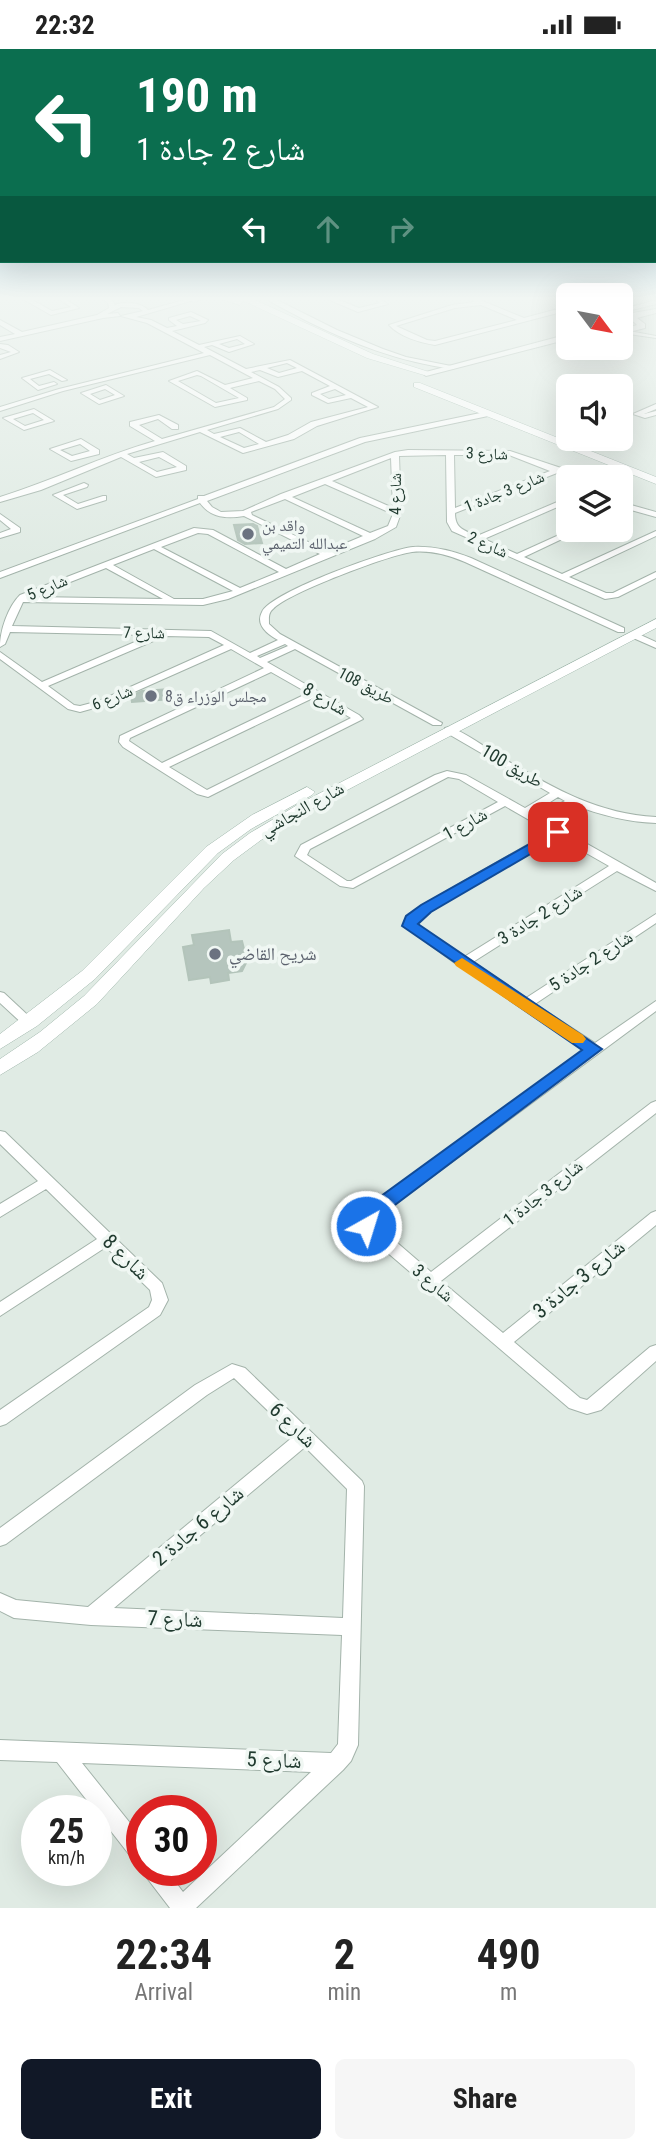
<!DOCTYPE html>
<meta charset="utf-8">
<style>
:root{--surface:#fff;--page:#f6f6f6;--text:#222;--muted:#767676;--accent:#111827}
body{margin:0;font-family:"Roboto Condensed","Noto Naskh Arabic",sans-serif;background:var(--page);color:var(--text);height:100vh;display:flex;flex-direction:column;font-size:26px;white-space:nowrap}
*{box-sizing:border-box;margin:0}
p{font-size:23px;color:var(--muted)}
.icon{flex:none;width:38px;height:38px;fill:none;stroke:currentColor;stroke-width:2;stroke-linecap:round;stroke-linejoin:round}
.map{position:relative;height:1859px;overflow:hidden}
.panel{display:flex;flex-direction:column;background:var(--surface);flex:1}
.panel>*{flex:none}
.guide{position:absolute;left:0px;top:0px;width:656px;height:214px;box-shadow:0 7px 28px #0002;background:#0b6e4f;color:#fff;overflow:hidden}
.needle{width:46px;rotate:122deg}
.controls{position:absolute;left:556px;top:234px;display:grid;gap:14px}
.controls a{display:grid;place-items:center;width:77px;height:77px;border-radius:10px;background:var(--surface);box-shadow:0 7px 28px #0002;font-size:35px}
.speed{position:absolute;left:21px;top:1746px;display:flex;gap:14px;font-size:35px;font-weight:700;text-align:center}
.speed>*{display:grid;place-content:center;width:91px;height:91px;border-radius:50%;background:var(--surface);box-shadow:0 7px 28px #0002;line-height:1}
.speed small{font-size:18px;font-weight:400}
.speed .limit{border:10px solid #d22;background:#fff;color:#111}
.pin{position:absolute;display:grid;place-items:center;width:60px;height:60px;color:#fff;margin:-30px;border-radius:14px;box-shadow:0 4px 10px #0006}
.me{position:absolute;width:77px;margin:-38px;rotate:39deg;stroke-linejoin:round;filter:drop-shadow(0 0 5px #0008)}
.turn{display:flex;align-items:center;gap:24px;height:147px;padding:0 21px;font-size:32px}
.turn .icon{width:91px;height:91px;stroke-width:2.5}
.turn b{display:block;font-size:49px;line-height:60px}
.lanes{display:flex;align-items:center;height:66px;padding:0 21px;background:#0003;justify-content:center;gap:35px;direction:ltr}
.lanes .off{opacity:.35}
.eta{display:flex;justify-content:space-evenly;align-items:center;height:119px;text-align:center}
.eta b{font-size:42px;font-weight:700;line-height:49px}
.primary-button{display:flex;gap:14px;margin-top:auto;padding:14px 21px}
.primary-button a{flex:1;height:80px;border-radius:10px;background:var(--accent);color:#fff;font-size:28px;font-weight:700;line-height:80px;text-align:center}
.primary-button a+a{background:var(--page);color:var(--text)}
.status{display:flex;justify-content:space-between;align-items:center;height:49px;padding:0 35px;background:var(--surface);direction:ltr}
.status svg{height:19px;fill:currentColor}
.map>svg:first-child{display:block}
.building{fill:#b5c5bd;stroke:#b3c4ba;stroke-width:2}
.lines{fill:none;stroke-linecap:round;stroke-linejoin:round}
.minor-casing{stroke:#a3b3aa;stroke-width:2}
.tertiary-casing{stroke:#a3b3aa;stroke-width:2}
.secondary-casing{stroke:#9fb6ab;stroke-width:1}
.minor{fill:#fff;fill-rule:evenodd}
.tertiary{fill:#fff;fill-rule:evenodd}
.secondary{fill:#fff;fill-rule:evenodd}
.route{fill:#1a73e8;stroke:#114b97;stroke-width:2}
.slow{fill:#f59e0b}
.worship-dot{fill:#6b7280;stroke:#f0f7f3;stroke-width:2.5}
.labels{text-anchor:middle;stroke-width:7;stroke-linejoin:round;paint-order:stroke}
.far-street-label{font-size:16px;fill:#213b30;stroke:#f0f7f3}
.far-worship-label{font-size:16px;fill:#5b616d;stroke:#f0f7f3;text-anchor:start}
.street-label{font-size:18px;fill:#213b30;stroke:#f0f7f3}
.worship-label{font-size:18px;fill:#5b616d;stroke:#f0f7f3;text-anchor:start}
.near-street-label{font-size:21px;fill:#213b30;stroke:#f0f7f3}
</style>
<div class="status"><b>22:32</b><svg viewBox="0 0 49 12"><path d="M0 12V9h3v3zM5 12V6h3v6zM10 12V3h3v9zM15 12V0h3v12zM26 1h20v11H26zM47 4h2v5h-2z"/></svg></div>
<div class="map">
<svg width="656" height="1859" viewBox="0 0 656 1859">
<rect width="100%" height="100%" fill="#e0ebe4"/>
<path class="building" d="M253,475L257,477L262,494L245,495L238,491L234,476Z
M170,640L172,650L132,653L131,647L142,642Z
M229,881L231,893L242,892L247,912L242,922L228,924L229,931L211,934L210,928L189,931L183,898L194,896L192,886Z"/>
<g class="lines">
<defs>
<path id="minor" d="M21,249H29L52,262L71,258L57,249H64L79,259L51,266Z
M101,249H109L113,252L115,256C124,252 140,253 148,261L191,249H201L136,268L151,271L167,279L177,277L169,271V269L191,263L208,271L205,274L172,282L199,296L240,287L254,295L229,303L212,296L204,298L246,320L290,311L378,358L317,377L294,390L243,404L200,383L127,405L134,409L163,403L186,417V421L156,428L121,408L41,441L0,453V448C52,432 102,407 155,392L130,377V373L159,366L178,376V380H172L158,370L139,376L162,390L274,358L285,350L275,340L259,332L230,339L247,349V351L215,358L169,332L197,322L225,336L253,329L210,306L63,342L0,362V358L59,340L204,304L147,274L121,267L143,262L139,259L121,258L107,265L118,264L120,267L103,269L0,292V288L15,285L0,276V271L22,283L97,266L109,259L108,254ZM190,267L201,272L183,275L176,271ZM237,290L245,295L229,299L219,295ZM287,314L297,319L279,324L267,319ZM260,321L278,328L302,322L330,337L312,344V346L328,354L351,349L368,358L311,373L288,386L266,393L240,379L214,385L207,381L278,360L291,351V349L279,338L251,323ZM197,326L201,327L239,349L216,354L178,332ZM335,340L346,346L329,350L320,345ZM239,383L259,395L244,399L220,388ZM159,408L177,418L157,423L139,413Z
M265,249H273L337,281L383,300L406,308L456,318L453,320C399,313 351,294 303,270C291,263 277,257 265,249Z
M325,249H334L359,259L380,254L377,252L380,250L388,255L358,263Z
M475,249L524,269L569,257V261L435,296C420,294 399,287 389,276L452,256L474,253L472,251ZM481,256L517,271L435,292L427,291L396,277L455,259Z
M550,249H559L569,253V257Z
M656,251V255L628,262L621,269V263L624,260Z
M624,281L656,287V289L622,284L621,282Z
M0,295L8,296L19,303L0,310V306L11,303L0,299Z
M50,321L67,331L62,332L49,325L30,330L39,337L54,333L57,335L38,341L22,329Z
M106,336L124,347L99,355L81,344ZM105,340L115,346L100,351L90,345Z
M656,355V360L644,365L656,362V366L645,369L633,365Z
M34,360L54,372L24,381L3,369ZM33,364L44,371L25,377L13,370Z
M485,363L489,365L488,367L365,393L207,452L212,458L221,463L243,462L281,445L395,403L408,401L510,402L561,419L580,429H569L557,424L455,464C455,480 464,481 477,487L569,448V453L484,490L517,505L570,481H581L524,508L562,525L656,482V487L569,528L606,544H613L656,523V529L618,548L605,550L452,482L447,473L446,406L399,407L401,464L396,478L375,490L228,550L203,556L23,553L12,577L211,582L250,604L278,591C268,586 255,576 262,563C271,543 390,500 413,498C433,497 453,502 471,509L624,579V583H618L465,513C448,506 431,501 412,503C389,506 288,544 273,560C268,564 269,569 269,575L280,585L442,674L441,676H433L295,600L267,613L359,666L363,670L208,748L197,745L123,698L119,693L120,687L264,619L231,600L105,656L80,663L68,660L0,610V603L42,633L151,586L10,583L5,595L0,598C0,581 8,558 20,546L194,479L213,481L286,520L320,505L244,467C227,470 211,469 200,454L0,529V523L198,450V447H204L360,389ZM454,406H509L550,422L455,459ZM391,409L393,459L332,432ZM325,435L393,465L388,477L370,484L292,448ZM285,450L363,487L327,502L252,466L251,463ZM198,484L208,485L279,523L240,539L161,498ZM154,500L233,542L203,550H174L113,516ZM106,519L163,550L32,548ZM165,587L209,588L224,596L99,652L80,657L74,656L48,637ZM285,595L288,597L260,609L257,607ZM271,623L308,644L162,714L129,692L130,689ZM315,648L351,669L207,741L169,718Z
M81,390L99,401V405L71,412L50,400ZM80,395L90,402L72,407L60,401Z
M84,434L88,436L87,438L63,446L78,455L103,447H106V451L77,460L53,446Z
M631,456L656,463V468L631,461L621,463V458Z
M0,465L20,479V483L0,489V484L11,480L0,471Z
M634,583L656,593V599L631,588L629,586Z
M449,678C467,684 484,698 501,708C551,738 597,765 656,768V774C627,773 601,766 574,756L545,771L656,834V842L617,822L473,913L526,949L656,865V874L535,955L595,994L656,952V962L372,1172L431,1223L651,1054L656,1052V1064L441,1232L503,1284L651,1164L656,1162V1176L514,1293L580,1349L587,1351L650,1298L656,1296V1312L601,1361L587,1365L569,1359L361,1181L357,1171L367,1159L586,1001L459,917L404,877L407,867L422,856L550,783L505,757L353,839L340,837L295,807L301,796L435,726L447,722L466,726L525,759L550,744L445,683V679ZM448,728L459,730L498,753L351,832H347L307,806L310,800ZM558,748L565,752L537,767L533,764ZM558,788L609,817L464,908L416,876L417,871L430,862Z
M0,943L4,944L33,971L35,974L33,977H25L0,954Z
M0,1082L5,1083L162,1234L168,1251L160,1266L6,1375L0,1377V1361L149,1258L152,1251L150,1241L106,1198L0,1267V1253L97,1190L46,1140L0,1168V1155L38,1132L0,1095Z
M232,1315L245,1319L362,1432L364,1437L358,1696L351,1712L343,1721L196,1859H170L147,1829L144,1822H167L183,1843L311,1723L82,1714L142,1789V1816L135,1813L57,1713L0,1711V1691L331,1704L338,1695L342,1586L91,1576L14,1569L0,1562V1544L16,1551L88,1558L294,1387L234,1329L207,1346L6,1495L0,1497V1479L195,1336ZM305,1398L347,1440L343,1569L114,1559Z"/>
<path id="tertiary" d="M656,260V264L637,269L645,275V279L621,285V281L637,276L634,273L621,270V266Z
M569,285V290L426,327L422,324Z"/>
<path id="secondary" d="M207,249L194,253L190,250V249Z
M218,249H251L373,305L429,323L424,326L367,309L244,252L240,256Z
M414,334H420L656,428V435L414,338Z
M656,570V579L309,761L261,791L234,811L204,839L97,955L38,1003L0,1026V1010L40,983L84,947L222,805L250,784L299,755Z
M307,738L315,743L312,746L251,780L218,804L95,930L37,977L0,1000V985L82,922L206,798L252,766Z"/>
</defs>
<use href="#minor" class="minor-casing"/>
<use href="#tertiary" class="tertiary-casing"/>
<use href="#secondary" class="secondary-casing"/>
<use href="#minor" class="minor"/>
<use href="#tertiary" class="tertiary"/>
<use href="#secondary" class="secondary"/>
</g>
<linearGradient id="sky" x2="0" y2="1"><stop stop-color="#81bede"/><stop offset="0.49" stop-color="#f1f6f3"/><stop offset="1" stop-color="#f1f6f3" stop-opacity="0"/></linearGradient>
<rect width="656" height="509" fill="url(#sky)"/>
<path class="route" d="M558,779L563,780V786L431,863L418,875L602,1000L379,1168L374,1173L373,1183L366,1185L360,1183L355,1171L366,1158L582,1001L402,877L406,867L421,856Z"/>
<path class="slow" d="M462,909L583,986L586,990L583,994H572L456,917L454,914Z"/>
<g class="worship-dot">
<circle cx="248" cy="485" r="7"/>
<circle cx="151" cy="647" r="7"/>
<circle cx="215" cy="905" r="7"/>
</g>
<g class="labels">
<g class="far-street-label">
<text transform="translate(487 404) rotate(2)" y="6">شارع 3</text>
<text transform="translate(504 442) rotate(-22)" y="6">شارع 3 جادة 1</text>
<text transform="translate(395 445) rotate(-90)" y="6">شارع 4</text>
<text transform="translate(488 495) rotate(24)" y="6">شارع 2</text>
<text transform="translate(47 538) rotate(-23)" y="6">شارع 5</text>
<text transform="translate(144 583) rotate(1)" y="6">شارع 7</text>
<text transform="translate(366 636) rotate(28)" y="6">طريق 108</text>
<text transform="translate(112 648) rotate(-22)" y="6">شارع 6</text>
</g>
<g class="far-worship-label">
<text x="262" y="482">واقد بن<tspan x="262" dy="18">عبدالله التميمي</tspan></text>
<text x="165" y="653">مجلس الوزراء ق8</text>
</g>
<g class="street-label">
<text transform="translate(325 650) rotate(30)" y="6">شارع 8</text>
<text transform="translate(512 717) rotate(30)" y="6">طريق 100</text>
<text transform="translate(302 760) rotate(-29)" y="6">شارع النجاشي</text>
<text transform="translate(465 775) rotate(-29)" y="6">شارع 1</text>
<text transform="translate(540 866) rotate(-32)" y="6">شارع 2 جادة 3</text>
<text transform="translate(591 912) rotate(-33)" y="6">شارع 2 جادة 5</text>
<text transform="translate(543 1144) rotate(-38)" y="6">شارع 3 جادة 1</text>
<text transform="translate(433 1234) rotate(40)" y="6">شارع 3</text>
</g>
<g class="worship-label">
<text x="229" y="911">شريح القاضي</text>
</g>
<g class="near-street-label">
<text transform="translate(126 1208) rotate(44)" y="7">شارع 8</text>
<text transform="translate(579 1230) rotate(-39)" y="7">شارع 3 جادة 3</text>
<text transform="translate(293 1376) rotate(43)" y="7">شارع 6</text>
<text transform="translate(198 1477) rotate(-40)" y="7">شارع 6 جادة 2</text>
<text transform="translate(175 1570) rotate(2)" y="7">شارع 7</text>
<text transform="translate(274 1711) rotate(2)" y="7">شارع 5</text>
</g>
</g>
</svg>
<div class="controls">
<a><svg class="needle" viewBox="-14 -14 28 28"><path d="M0-13l5 13h-10z" fill="#e53935"/><path d="M0 13l5-13h-10z" fill="#767676"/></svg></a>
<a><svg class="icon" aria-label="sound" viewBox="0 0 24 24"><path d="M4 9h4l5-4v14l-5-4H4zM17 9q2 3 0 6"/></svg></a>
<a><svg class="icon" aria-label="layers" viewBox="0 0 24 24"><path d="M12 4l9 5-9 5-9-5zM3 14l9 5 9-5"/></svg></a>
</div>
<div class="speed"><div>25<small>km/h</small></div><div class="limit">30</div></div>
<div class="pin" style="left:558px;top:783px;background:#d93025"><svg class="icon" aria-label="arrive" viewBox="0 0 24 24"><path d="M6 21V4h12l-3 4 3 4H6"/></svg></div>
<svg class="me" style="left:366px;top:1177px" viewBox="-20 -20 40 40"><circle r="17" fill="#1a73e8" stroke="#fff" stroke-width="3"/><path d="M0-11L8 9 0 5-8 9z" fill="#fff"/></svg>
<div class="guide">
<div class="turn"><svg class="icon" aria-label="left" viewBox="0 0 24 24"><path d="M17 20v-9H6M10 6l-5 5 5 5"/></svg><div><b>190 m</b>شارع 2 جادة 1</div></div>
<div class="lanes"><svg class="icon" aria-label="left" viewBox="0 0 24 24"><path d="M17 20v-9H6M10 6l-5 5 5 5"/></svg><svg class="icon off" aria-label="ahead" viewBox="0 0 24 24"><path d="M12 20V5M6 11l6-6 6 6"/></svg><svg class="icon off" aria-label="right" viewBox="0 0 24 24"><path d="M7 20v-9h11M14 6l5 5-5 5"/></svg></div>
</div>
</div>
<section class="panel">
<div class="eta">
<div><b>22:34</b><p>Arrival</p></div>
<div><b>2</b><p>min</p></div>
<div><b>490</b><p>m</p></div>
</div>
<div class="primary-button"><a>Exit</a><a>Share</a></div>
</section>
